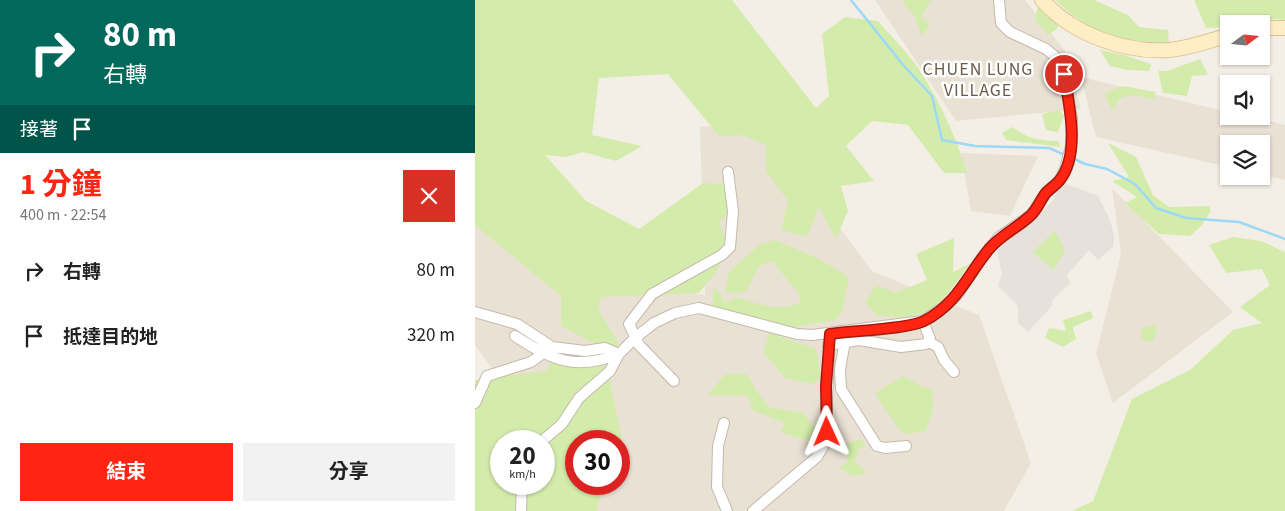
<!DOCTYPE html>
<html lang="zh-TW">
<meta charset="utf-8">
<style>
:root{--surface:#fff;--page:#f2f2f2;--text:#222;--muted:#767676;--accent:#ff2512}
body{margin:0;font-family:"Source Sans 3","Noto Sans TC",sans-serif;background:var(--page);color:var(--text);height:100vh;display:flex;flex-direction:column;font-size:19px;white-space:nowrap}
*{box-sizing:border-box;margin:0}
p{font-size:16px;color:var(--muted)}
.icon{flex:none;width:28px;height:28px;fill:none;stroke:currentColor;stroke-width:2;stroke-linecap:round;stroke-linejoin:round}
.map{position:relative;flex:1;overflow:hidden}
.details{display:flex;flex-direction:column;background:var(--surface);width:475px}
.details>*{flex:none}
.hud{background:#00695c;color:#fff;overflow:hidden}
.needle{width:32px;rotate:74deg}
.controls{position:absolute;left:745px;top:15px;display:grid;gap:10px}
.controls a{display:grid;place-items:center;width:50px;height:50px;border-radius:0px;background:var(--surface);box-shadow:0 1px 4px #0004;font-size:25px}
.speed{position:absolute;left:15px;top:430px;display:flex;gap:10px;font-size:25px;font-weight:700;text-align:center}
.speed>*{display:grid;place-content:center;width:65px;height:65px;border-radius:50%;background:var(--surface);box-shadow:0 1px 4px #0004;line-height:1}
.speed small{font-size:12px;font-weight:400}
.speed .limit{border:8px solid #d22;background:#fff;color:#111}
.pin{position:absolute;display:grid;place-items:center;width:42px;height:42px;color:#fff;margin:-21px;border:2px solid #fff;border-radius:50%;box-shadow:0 1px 5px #0007}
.me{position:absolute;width:55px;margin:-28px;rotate:359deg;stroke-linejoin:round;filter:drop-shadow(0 0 4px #0008)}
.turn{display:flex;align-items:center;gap:18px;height:105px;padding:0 20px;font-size:22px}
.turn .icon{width:65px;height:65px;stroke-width:2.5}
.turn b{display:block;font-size:35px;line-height:42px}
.then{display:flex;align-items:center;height:48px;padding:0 20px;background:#0003;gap:10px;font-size:19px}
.round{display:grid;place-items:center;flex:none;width:52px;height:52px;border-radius:0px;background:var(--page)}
.summary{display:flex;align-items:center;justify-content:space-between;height:85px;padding:0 20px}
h1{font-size:30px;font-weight:700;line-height:38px;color:var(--accent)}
.cta{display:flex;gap:10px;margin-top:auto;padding:10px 20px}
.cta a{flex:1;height:58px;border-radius:0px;background:var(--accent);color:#fff;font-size:20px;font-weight:700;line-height:58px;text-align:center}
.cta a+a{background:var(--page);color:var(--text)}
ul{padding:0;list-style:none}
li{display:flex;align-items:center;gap:15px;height:65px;padding:0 20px}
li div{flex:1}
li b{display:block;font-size:19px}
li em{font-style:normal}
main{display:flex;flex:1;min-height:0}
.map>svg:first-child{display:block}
.residential{fill:#e9e1d3;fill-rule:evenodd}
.industrial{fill:#e7e0db}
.green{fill:#d4ecab;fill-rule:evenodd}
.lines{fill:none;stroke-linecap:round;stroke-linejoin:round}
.stream{stroke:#9dd8f7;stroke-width:2.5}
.minor-casing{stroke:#c4b9ab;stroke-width:12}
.secondary-casing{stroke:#dcc493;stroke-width:16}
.minor{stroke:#fff;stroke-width:10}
.secondary{stroke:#ffedc5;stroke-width:14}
.route-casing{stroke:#a6180c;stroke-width:12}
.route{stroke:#ff2512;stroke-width:9}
.labels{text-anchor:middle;stroke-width:5;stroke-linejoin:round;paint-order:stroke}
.quarter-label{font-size:18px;letter-spacing:1px;fill:#6c5c4b;stroke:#fff}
</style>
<main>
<section class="details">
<div class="hud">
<div class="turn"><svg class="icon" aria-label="right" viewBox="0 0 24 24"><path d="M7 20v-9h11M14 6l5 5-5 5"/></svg><div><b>80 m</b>右轉</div></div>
<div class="then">接著<svg class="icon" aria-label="arrive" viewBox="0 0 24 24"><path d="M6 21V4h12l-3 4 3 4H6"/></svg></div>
</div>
<div class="summary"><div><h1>1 分鐘</h1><p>400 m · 22:54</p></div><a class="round" style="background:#d93025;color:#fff"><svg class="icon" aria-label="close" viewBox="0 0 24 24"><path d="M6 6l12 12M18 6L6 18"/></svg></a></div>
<ul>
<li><svg class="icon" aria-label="right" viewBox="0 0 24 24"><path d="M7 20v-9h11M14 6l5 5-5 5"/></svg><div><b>右轉</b></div><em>80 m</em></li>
<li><svg class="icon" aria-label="arrive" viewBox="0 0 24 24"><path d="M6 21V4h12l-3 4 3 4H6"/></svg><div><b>抵達目的地</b></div><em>320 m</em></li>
</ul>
<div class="cta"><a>結束</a><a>分享</a></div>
</section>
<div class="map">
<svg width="810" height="511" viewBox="0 0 810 511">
<rect width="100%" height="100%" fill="#f4efe6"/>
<path class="residential" d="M400,0H550L590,51L606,109L481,121Z
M606,77L754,112V116H771L810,125V180L786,175V144H754V167L621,137Z
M286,122L397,271L504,315L556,463L529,511H121L0,345V203L130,282L230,295L225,127ZM101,441H144V484H101Z
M486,153L563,156L535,216L496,211Z
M637,188L758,312L638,403L621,354L646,254Z"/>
<path class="industrial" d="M592,184L623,196L635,220L639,235L638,247L623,260L614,250L592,275L595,283L578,299L576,307L553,332L543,323V306L523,286L527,274L522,251L546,227L568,211L580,198L582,190Z"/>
<path class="green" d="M0,0H257L341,108L354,96L347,34L370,17L403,21C415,35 428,48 439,62C463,96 480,134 492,173H469L433,125L397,121L371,146L399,181L366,186L373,211L361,239L344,207L332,237L306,230L313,201L291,171V145L267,135L244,136L193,74L124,78L117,135L167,146L141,161L108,152L91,157L70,155L111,201L164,229L228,183L258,185V208L244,223C260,252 242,271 224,293L126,297L123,309L145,346L122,345L86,326V296L0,225Z
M430,0H456L446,16L455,25L447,36L439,15L428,3Z
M580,0H619L653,15L664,27L693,30L694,44C652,46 610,30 580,0Z
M719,0H810V20C792,17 772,24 754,24V27L731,28Z
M563,6L584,22L582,29L573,35L560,20Z
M625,50L646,54L676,64L674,71L652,70L635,66Z
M725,59L733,75L717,76L712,96L688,93L683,71H692Z
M648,86L681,92L679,99L656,95L644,99L638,111L629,94Z
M583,110L589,115L583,132L571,130L567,114Z
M537,127C553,139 564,141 584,141L585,147L531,140L527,133Z
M633,143L661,157L678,195L694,207L734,206L736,211L727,225L715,236L684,234L650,203L662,197L637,181L654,177Z
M580,230L590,251L578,270L558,252Z
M758,237L786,241L810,252V511H597L618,501L657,399L715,370L758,330L787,323L765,307L795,285L787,269L751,273L734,245Z
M479,238L478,272L496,263L461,309L429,318L402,315L390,303L401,285L420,293L452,280L441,254Z
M300,240L346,260L374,277L367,312L360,320L312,328L269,314L237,309L239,287L245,293L250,303L261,297C280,304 306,312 325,303L324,294L297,261L284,266L271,292L250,293L254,272L284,245Z
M616,311L618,318L598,327L601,339L588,347L570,338L574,328L591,331L588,320Z
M680,325L682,331L677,342L665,339L667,328Z
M295,333L341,349L346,378L338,384L310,378L288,352Z
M88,341L132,368L147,439L144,446V441H101V484H129L121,511H0V380L71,371ZM26,441H69V484H26Z
M250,374H272L282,392L294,407L328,413L344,432L337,442L305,432L310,423L277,410L273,396L233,395Z
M428,376L448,387L457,389L458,409L451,431L431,434L422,427L400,393Z
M385,439L391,445L384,449L380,461L392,473L377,476L364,467L373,462L369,445Z"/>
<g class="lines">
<path class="stream" d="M376,0L429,66L457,96L467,140L500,146L574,148L590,155
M595,157L610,164L632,169L660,184L681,208L711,218L764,222L810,239"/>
<defs>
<path id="minor" d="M0,312L42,324L77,347L110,351L130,348L144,354
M40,336C76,360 101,371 144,354
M370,341L365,369L366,389L402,446L410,448L431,446
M454,342L463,347L469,360L479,372
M353,345L384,340L426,347L451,344L455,339L448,321
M199,381L164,345L154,324L177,294L247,255L255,247L258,211L253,172
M0,403L12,376L56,362L71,351
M249,423L243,446L242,487L252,511
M67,441L87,424L104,398L135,371L144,354L160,338L179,323L200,313L224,308L322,334L337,335L448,321L472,305L483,294L506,259L524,237L556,215L571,193L585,180L590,169L596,146L597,119L589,73L583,59L571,49L535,32L526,23L524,0
M46,511L47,484
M278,511L342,457L350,443L355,334"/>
<path id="secondary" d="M567,0C597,34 649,53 694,50C715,48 734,41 754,35
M786,28H810"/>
</defs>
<use href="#minor" class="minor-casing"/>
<use href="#secondary" class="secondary-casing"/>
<use href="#minor" class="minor"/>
<use href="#secondary" class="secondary"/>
</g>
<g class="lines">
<defs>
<path id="route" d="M352,432L351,386L355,334C375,331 434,329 449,321C482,304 492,276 514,249C526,235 542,228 555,216C562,210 565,201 570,194C574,189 580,186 584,181C606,155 594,104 589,74"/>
</defs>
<use href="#route" class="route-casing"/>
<use href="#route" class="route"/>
</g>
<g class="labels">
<g class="quarter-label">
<text x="503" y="75">CHUEN LUNG<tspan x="503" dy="21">VILLAGE</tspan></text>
</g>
</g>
</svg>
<div class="controls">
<a><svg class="needle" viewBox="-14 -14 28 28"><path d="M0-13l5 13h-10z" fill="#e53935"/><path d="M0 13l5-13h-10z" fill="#767676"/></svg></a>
<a><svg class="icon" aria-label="sound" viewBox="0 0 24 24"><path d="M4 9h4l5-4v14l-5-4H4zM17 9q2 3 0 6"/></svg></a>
<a><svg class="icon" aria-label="layers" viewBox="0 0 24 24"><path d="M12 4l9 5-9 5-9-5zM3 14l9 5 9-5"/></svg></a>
</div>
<div class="speed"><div>20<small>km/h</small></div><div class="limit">30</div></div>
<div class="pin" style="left:589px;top:74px;background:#d93025"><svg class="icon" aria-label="arrive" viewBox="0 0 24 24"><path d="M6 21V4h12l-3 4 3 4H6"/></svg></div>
<svg class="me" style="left:352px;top:432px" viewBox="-20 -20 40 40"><path d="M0-17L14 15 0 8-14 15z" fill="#ff2512" stroke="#fff" stroke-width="4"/></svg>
</div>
</main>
